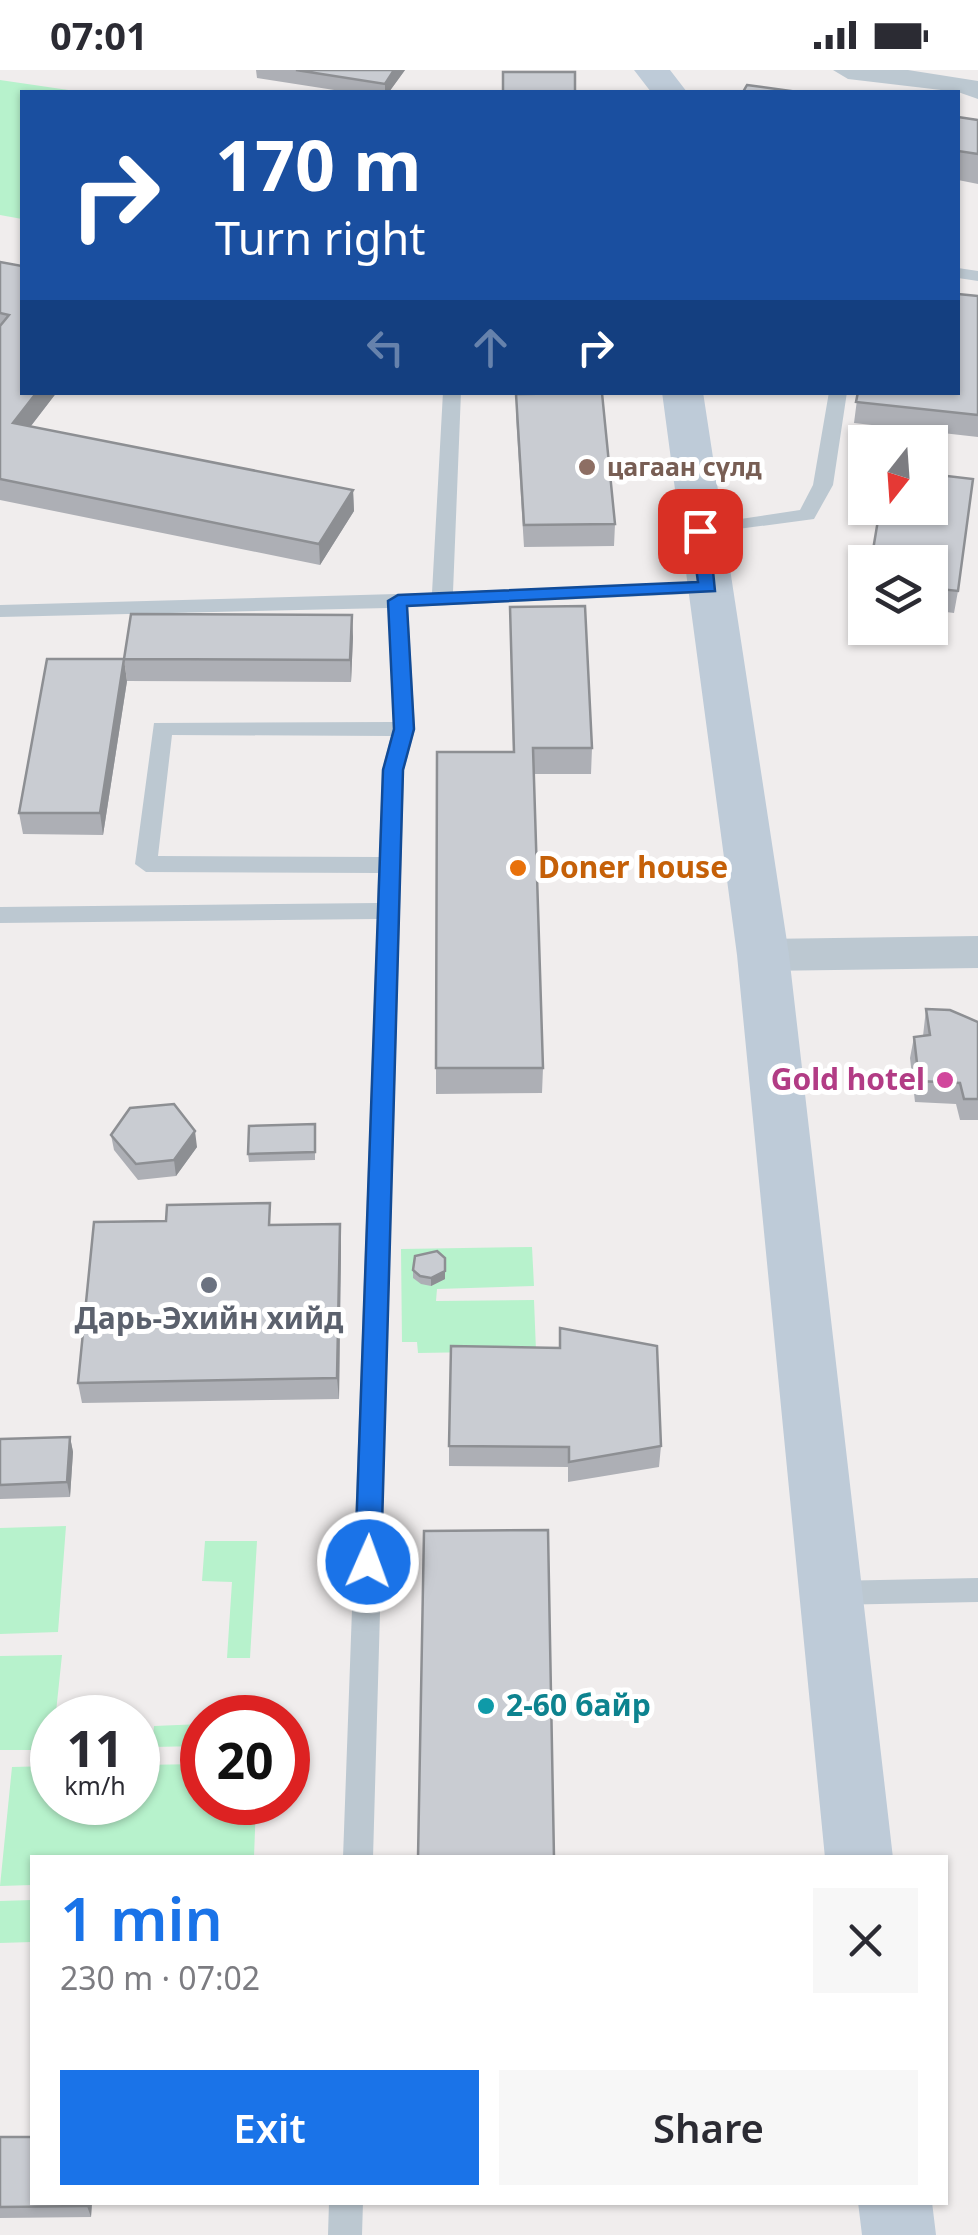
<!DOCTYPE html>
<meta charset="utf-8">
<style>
:root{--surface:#fff;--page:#f7f7f7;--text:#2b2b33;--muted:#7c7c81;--accent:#1a73e8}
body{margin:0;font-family:"Noto Sans",sans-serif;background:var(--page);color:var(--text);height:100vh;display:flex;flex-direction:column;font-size:38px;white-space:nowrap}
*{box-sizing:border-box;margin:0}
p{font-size:32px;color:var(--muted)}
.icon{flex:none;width:55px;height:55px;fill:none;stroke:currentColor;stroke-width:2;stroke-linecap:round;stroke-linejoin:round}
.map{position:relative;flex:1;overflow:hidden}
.details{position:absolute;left:30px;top:1785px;width:918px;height:350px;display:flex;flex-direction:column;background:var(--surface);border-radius:0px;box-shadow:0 2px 8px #0004}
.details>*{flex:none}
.guide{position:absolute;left:20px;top:20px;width:940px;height:305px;border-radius:0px;box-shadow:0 2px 8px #0004;background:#1a4fa0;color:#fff;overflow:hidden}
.needle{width:65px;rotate:197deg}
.tools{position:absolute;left:848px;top:355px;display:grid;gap:20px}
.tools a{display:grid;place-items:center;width:100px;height:100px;border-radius:0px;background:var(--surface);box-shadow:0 2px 8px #0004;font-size:50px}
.speed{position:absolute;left:30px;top:1625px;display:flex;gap:20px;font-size:50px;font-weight:700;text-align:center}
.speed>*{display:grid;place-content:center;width:130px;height:130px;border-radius:50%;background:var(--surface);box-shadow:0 2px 8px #0004;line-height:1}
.speed small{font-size:25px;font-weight:400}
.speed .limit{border:15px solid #d22;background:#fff;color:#111}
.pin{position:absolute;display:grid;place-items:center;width:85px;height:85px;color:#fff;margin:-42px;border-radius:20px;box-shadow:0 5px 15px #0006}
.me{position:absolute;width:110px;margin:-55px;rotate:2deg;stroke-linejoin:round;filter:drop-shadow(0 0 8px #0008)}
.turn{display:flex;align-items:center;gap:35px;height:210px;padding:0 30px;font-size:45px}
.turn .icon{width:130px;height:130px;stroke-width:2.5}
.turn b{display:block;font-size:70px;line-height:85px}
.lanes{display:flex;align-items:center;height:95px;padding:0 30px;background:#0003;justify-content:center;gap:50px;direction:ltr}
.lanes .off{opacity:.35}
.round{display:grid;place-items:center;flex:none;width:105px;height:105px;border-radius:0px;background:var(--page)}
.head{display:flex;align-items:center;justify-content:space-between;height:170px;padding:0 30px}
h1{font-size:60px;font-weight:600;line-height:75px;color:var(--accent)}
.action{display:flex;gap:20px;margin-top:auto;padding:20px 30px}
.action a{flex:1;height:115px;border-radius:0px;background:var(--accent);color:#fff;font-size:40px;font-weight:600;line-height:115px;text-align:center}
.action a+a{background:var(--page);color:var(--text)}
.status{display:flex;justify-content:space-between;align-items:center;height:70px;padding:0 50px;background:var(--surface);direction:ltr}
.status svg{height:28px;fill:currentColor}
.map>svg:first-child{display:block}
.green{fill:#b7f2cc}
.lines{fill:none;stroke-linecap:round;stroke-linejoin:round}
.lane{fill:#bcc8d1;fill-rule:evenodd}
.street{fill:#bcc8d1;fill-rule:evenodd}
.secondary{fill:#becbd8;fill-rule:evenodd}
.wall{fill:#adafb5}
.shaded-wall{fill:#8d8f93}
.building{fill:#c9ccd2;stroke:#8d8f93;stroke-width:2.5}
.route{fill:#1a73e8;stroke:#114b97;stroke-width:2.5}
.education-dot{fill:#8d6e63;stroke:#fff;stroke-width:4}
.food-dot{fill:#e8710a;stroke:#fff;stroke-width:4}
.hotel-dot{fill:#d1479c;stroke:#fff;stroke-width:4}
.worship-dot{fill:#6b7280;stroke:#fff;stroke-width:4}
.culture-dot{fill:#0f9aa8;stroke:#fff;stroke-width:4}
.labels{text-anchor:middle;stroke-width:10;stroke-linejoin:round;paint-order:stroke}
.far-education-label{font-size:25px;font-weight:bold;fill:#785e54;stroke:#fff;text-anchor:start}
.food-label{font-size:30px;font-weight:bold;fill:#c56008;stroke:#fff;text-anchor:start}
.hotel-label{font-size:30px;font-weight:bold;fill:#b23c85;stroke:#fff;text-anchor:end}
.worship-label{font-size:30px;font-weight:bold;fill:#5b616d;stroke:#fff}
.culture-label{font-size:30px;font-weight:bold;fill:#0d838f;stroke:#fff;text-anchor:start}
</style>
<div class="status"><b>07:01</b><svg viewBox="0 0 49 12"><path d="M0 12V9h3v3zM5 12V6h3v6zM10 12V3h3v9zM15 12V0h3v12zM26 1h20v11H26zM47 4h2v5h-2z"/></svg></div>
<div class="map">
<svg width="978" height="2165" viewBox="0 0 978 2165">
<rect width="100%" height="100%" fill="#f0eded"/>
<path class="green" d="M0,10L82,22H22V149L0,145Z
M532,1177L534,1216L437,1219L436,1231L534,1230L536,1281L418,1283L417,1272H402L401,1179Z
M66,1456L58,1562L0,1564V1458Z
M205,1471H257L250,1588H227L232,1512L202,1511Z
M62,1585L52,1680H0V1586Z
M202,1654V1676L152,1677L154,1656Z
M202,1694V1732L256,1733L254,1787L32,1788V1815L0,1816L12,1697L52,1696V1732H138V1695Z
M32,1830V1872L0,1873V1831Z"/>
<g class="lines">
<path class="lane" d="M958,198L978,201V211L958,208Z
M443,322H461L453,522L709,511L719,517L709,523L408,537L415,659L404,700L373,1788H343L377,849L0,853V837L377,833L378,803L146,802L135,794L154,653L393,652L388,538L0,547V535L432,523ZM172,665L391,666L382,700L379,787L158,786Z
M829,322H847L833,415L814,449L693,465V457L700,455L800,440L813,415Z
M978,1508V1532L831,1535L821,1532L817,1523L821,1514L831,1511Z
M329,2132H363L362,2165H328Z"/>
<path class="street" d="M833,0H908L978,11V29L958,22L848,9Z
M978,866V898L763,901L747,896L741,885L747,874L763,869Z"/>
<path class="secondary" d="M634,0H670L687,22H651Z
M662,322H703L789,885L893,1788H825L737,885Z
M858,2132H932L936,2165H862Z"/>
</g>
<path class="wall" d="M256,0H405L389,22H347L257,8Z
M958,47L978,50V114L958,110Z
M0,192L22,322H57L31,356L353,420L354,441L320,495L0,430Z
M978,226V367L854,353L858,322H958Z
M516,324L615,454L614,476L524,477L516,346Z
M930,492L958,521L954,543L930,540Z
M510,537L592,678L591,704H533L543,998L542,1023L436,1024V998L513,682Z
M353,567L351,612L127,611L124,589Z
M127,611L103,765L23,764L19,743Z
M926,939L978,952V1050H960L956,1034L915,1032L910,988L914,967L923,966Z
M315,1054V1090L249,1092L248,1084Z
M111,1065L197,1077L176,1106L138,1110L114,1080Z
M272,1155L341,1175L339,1329L82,1333L78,1313Z
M445,1188V1209L431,1216L421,1214L413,1208V1200Z
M70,1367L73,1382L70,1427L0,1429V1369Z
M449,1376H661L659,1397L568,1412V1397L449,1396Z
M0,2067L32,2132H92L91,2147L0,2148Z"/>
<path class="shaded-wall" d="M394,0H405L389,22H385V14Z
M37,322H57L17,374L13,353Z
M353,420L354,441L320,495L319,474Z
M352,545L353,567L351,612L350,590Z
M124,589L127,611L103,765L100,743Z
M195,1061L197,1077L176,1106L174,1090Z
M340,1154L341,1175L339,1329L337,1308Z
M445,1201V1209L431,1216V1208Z
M70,1367L73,1382L70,1427L67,1412Z
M87,2132H92L91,2147L87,2136Z"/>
<path class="building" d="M296,0H394L385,14Z
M503,2H575V22H503Z
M747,15L798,22H743Z
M958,47L978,50V84L958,81Z
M0,192L22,196V322H37L13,353L353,420L319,474L0,409V256L9,245L0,243Z
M958,224L978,226V345L856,332L858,322H958Z
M602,323L615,454L524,455L516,324Z
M930,404L973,409L958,521L930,518V492H871L880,438H930Z
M585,536L592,678H533L543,998H436L437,682H514L510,537Z
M131,544L352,545L350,590L124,589Z
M47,589H124L100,743H19Z
M926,939L950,940L978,952V1029H964L960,1013L919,1011L914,967L930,965Z
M174,1034L195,1061L174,1090L136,1094L111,1065L130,1038Z
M315,1054V1082L248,1084L249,1056Z
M270,1133L269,1155L340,1154L337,1308L78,1313L94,1152L166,1151L167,1135Z
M437,1181L445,1188V1201L431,1208L420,1206L413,1200L415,1186Z
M560,1258L657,1276L661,1376L569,1392V1377L449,1376L451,1276L560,1278Z
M70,1367L67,1412L0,1415V1369Z
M548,1460L554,1788H418L424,1461Z
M0,2067H32V2132H87V2136L0,2137Z"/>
<path class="route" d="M700,456L709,461L715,521L407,536L414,659L403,700L381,1492L368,1503L355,1492L383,700L394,659L388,531L398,525L698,512L691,461Z"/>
<circle class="education-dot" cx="587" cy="397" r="10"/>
<circle class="food-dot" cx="518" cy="798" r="10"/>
<circle class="hotel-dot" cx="945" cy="1010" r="10"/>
<circle class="worship-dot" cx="209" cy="1215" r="10"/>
<circle class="culture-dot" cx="486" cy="1636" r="10"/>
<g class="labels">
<g class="far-education-label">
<text x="607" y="406">цагаан сүлд</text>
</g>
<g class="food-label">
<text x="538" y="808">Doner house</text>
</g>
<g class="hotel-label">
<text x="925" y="1020">Gold hotel</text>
</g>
<g class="worship-label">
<text x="209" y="1259">Дарь-Эхийн хийд</text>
</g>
<g class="culture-label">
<text x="506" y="1646">2-60 байр</text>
</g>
</g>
</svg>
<div class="tools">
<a><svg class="needle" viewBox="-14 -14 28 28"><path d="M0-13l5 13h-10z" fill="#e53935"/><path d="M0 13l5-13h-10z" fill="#7c7c81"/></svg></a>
<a><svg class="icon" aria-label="layers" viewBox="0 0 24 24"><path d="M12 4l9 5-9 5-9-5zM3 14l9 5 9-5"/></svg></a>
</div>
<div class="speed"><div>11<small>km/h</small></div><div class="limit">20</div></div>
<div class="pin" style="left:700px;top:461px;background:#d93025"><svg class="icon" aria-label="arrive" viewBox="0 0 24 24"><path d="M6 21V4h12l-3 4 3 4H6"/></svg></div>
<svg class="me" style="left:368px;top:1492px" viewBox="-20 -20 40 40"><circle r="17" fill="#1a73e8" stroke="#fff" stroke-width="3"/><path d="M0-11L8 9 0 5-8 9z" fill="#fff"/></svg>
<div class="guide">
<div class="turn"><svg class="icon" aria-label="right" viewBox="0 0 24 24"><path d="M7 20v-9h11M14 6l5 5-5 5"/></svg><div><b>170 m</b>Turn right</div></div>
<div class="lanes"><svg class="icon off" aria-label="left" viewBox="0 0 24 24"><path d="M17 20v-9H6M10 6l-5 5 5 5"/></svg><svg class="icon off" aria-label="ahead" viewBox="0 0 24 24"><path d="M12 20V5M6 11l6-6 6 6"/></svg><svg class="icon" aria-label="right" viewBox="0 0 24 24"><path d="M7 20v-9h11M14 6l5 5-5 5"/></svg></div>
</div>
<section class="details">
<div class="head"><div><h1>1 min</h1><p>230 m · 07:02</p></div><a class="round"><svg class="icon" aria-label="close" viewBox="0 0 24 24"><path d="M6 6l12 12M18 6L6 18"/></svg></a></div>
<div class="action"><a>Exit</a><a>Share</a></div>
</section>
</div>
